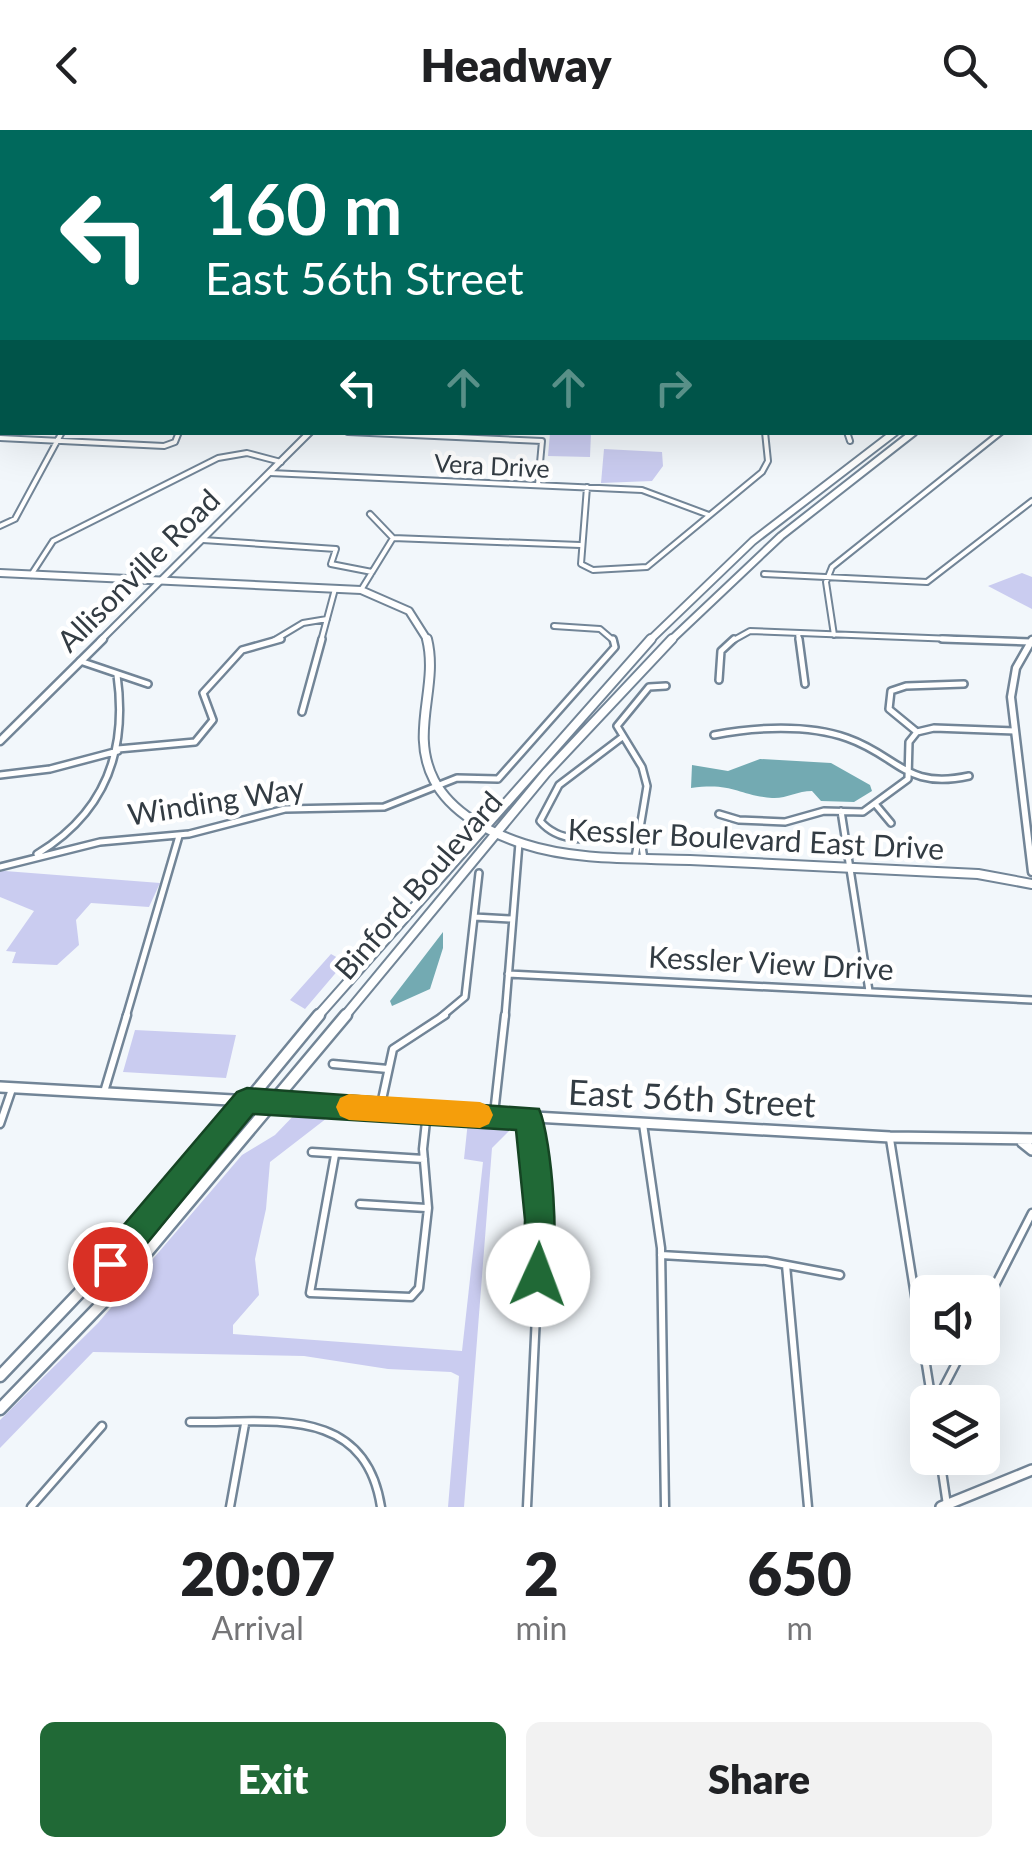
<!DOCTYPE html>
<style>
:root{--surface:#fff;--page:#f2f2f2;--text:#202124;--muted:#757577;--accent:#206936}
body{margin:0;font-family:Lato,sans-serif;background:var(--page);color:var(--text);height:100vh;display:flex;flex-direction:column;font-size:38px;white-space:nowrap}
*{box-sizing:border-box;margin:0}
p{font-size:32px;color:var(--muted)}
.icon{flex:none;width:55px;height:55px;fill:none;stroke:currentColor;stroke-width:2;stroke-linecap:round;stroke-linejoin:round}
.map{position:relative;height:1377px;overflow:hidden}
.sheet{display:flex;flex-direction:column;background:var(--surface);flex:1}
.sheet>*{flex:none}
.guide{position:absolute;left:0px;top:0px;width:1032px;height:305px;box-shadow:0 10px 40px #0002;background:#00695c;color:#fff;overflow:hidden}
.tools{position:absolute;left:910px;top:1145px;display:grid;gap:20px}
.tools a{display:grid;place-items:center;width:90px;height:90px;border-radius:15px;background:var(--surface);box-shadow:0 10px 40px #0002;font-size:50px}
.pin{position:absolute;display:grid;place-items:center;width:85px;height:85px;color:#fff;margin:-42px;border:5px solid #fff;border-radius:50%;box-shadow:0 2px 10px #0007}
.me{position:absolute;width:110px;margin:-55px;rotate:2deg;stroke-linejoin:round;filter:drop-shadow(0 0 8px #0008)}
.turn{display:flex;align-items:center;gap:35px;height:210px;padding:0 40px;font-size:45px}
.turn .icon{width:130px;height:130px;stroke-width:2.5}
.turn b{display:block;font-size:70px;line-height:85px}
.lanes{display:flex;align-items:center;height:95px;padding:0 40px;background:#0003;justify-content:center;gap:50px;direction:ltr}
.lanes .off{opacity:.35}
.eta{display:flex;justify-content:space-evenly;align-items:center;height:170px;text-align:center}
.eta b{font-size:60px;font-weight:800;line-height:70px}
.button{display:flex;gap:20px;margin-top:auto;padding:20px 40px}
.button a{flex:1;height:115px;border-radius:15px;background:var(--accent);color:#fff;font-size:40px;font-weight:800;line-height:115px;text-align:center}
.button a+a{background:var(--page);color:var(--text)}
header{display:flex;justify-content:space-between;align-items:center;height:130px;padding:0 40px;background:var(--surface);font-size:45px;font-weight:800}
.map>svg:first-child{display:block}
.green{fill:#caccf0}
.water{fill:#73aab2}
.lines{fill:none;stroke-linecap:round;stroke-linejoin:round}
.street-far3-casing{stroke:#728597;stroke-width:5}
.street-far2-casing{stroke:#728597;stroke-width:8}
.street-far1-casing{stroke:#728597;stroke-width:10}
.street-casing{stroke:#728597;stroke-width:11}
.secondary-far2-casing{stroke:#728597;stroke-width:9}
.secondary-far1-casing{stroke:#728597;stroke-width:11}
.secondary-casing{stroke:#728597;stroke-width:14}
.primary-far2-casing{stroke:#728597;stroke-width:10}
.primary-far1-casing{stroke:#728597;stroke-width:12}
.primary-casing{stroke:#728597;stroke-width:15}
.street-far3{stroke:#fff;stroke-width:2.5}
.street-far2{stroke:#fff;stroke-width:4}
.street-far1{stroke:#fff;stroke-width:5}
.street{stroke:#fff;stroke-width:6}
.secondary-far2{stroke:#fff;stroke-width:5}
.secondary-far1{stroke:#fff;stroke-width:6}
.secondary{stroke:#fff;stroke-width:9}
.primary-far2{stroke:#fff;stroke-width:6}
.primary-far1{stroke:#fff;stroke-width:8}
.primary{stroke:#fff;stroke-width:10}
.route{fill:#206936;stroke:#154423;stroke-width:2.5}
.slow{fill:#f59e0b}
.labels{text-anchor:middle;stroke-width:9;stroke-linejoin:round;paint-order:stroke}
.far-street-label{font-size:25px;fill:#333c43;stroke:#fff}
.street-label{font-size:30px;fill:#333c43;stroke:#fff}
.near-street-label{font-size:35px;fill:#333c43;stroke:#fff}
</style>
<header><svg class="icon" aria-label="back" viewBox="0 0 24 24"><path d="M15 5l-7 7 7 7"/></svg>Headway<svg class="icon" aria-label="search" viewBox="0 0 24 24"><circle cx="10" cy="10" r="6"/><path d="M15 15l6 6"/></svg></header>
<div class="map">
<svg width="1032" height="1377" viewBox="0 0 1032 1377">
<rect width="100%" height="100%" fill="#f2f7fb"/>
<path class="green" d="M550,303H591L590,327L548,326Z
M604,319L662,322L663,336L652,351L601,353Z
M1022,443L1032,447V479L988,456Z
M0,741H5L160,753L149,777L91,773L76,790L79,815L57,835L12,833L16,822L6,821L34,781L0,767Z
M331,824L345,832L305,879L290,870Z
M135,900L236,905L226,948L123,942Z
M325,978L327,988L270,1032L266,1079L255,1129L259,1165L233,1195V1204L462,1221L483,1032L464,1029L468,991L469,987L509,994L510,1000L492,1018L464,1377H448L459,1246L451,1242L388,1239L304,1226L93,1222L0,1318V1290L98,1193L242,1025L275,1005L299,980Z"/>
<path class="water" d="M760,629L831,633L870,655L872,661L854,672L821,671L812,661C797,661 786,669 772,668C737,665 733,652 691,658L692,635L728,641Z
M443,802V818L430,859L392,876L390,871Z"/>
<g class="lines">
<defs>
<path id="street-far3" d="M771,2H780
M0,220L2,216"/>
<path id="street-far2" d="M348,302L542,311L538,355
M847,302L850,311
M0,308L164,316L175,312L179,302
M270,343L642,360L709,385
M587,357L581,434L593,440L647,437L762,342L768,331L765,302
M370,384L393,408
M0,396L15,389L62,302
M393,408L580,415
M203,410L336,419L331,434L372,442
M764,444L927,452L1032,371
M31,445L53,411L218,328L247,323L281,332
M361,460L393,408
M554,496L600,499L614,511
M798,503L799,511
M834,505L826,452L832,437L1001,302
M273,511L303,493L327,489
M321,511L335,459
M732,511L750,501L1005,511"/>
<path id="street-far1" d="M799,509L805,554
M942,509L1030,512
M80,531L148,554
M719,550L721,521L734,509
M302,582L322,509
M917,602L889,579L891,561L906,556L964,554
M917,602L934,598L1015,601
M714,605C754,597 808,594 847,608C899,626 905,660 969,646
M621,608L559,655L540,691C565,720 606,706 640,704
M118,619L195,612L213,590L203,563L242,520L281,509
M0,645L50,639L118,621
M876,675L891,693
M841,681L869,861
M719,684L739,690L785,692L824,681L863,682L908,649L909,612L917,602
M640,704L644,729
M37,724C105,683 128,622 117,545
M635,728L647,656L642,637L617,596L649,557L666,556
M0,737L100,712L189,704L285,679L384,677L457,648L498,649L615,517L613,509
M474,787L511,789
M508,844L1032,870
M126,887L179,706
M441,887L465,867L479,743
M505,887L519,713"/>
<path id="street" d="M333,934L388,939
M104,962L127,885
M380,979L393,919L445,885
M494,984L505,885
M0,994L12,959
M643,994L661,1118L665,1377
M890,1009L932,1272
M312,1022L424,1029
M335,1025L310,1163L411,1167L419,1158L428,1078L423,1019L427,982
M360,1074L426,1078
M661,1125L766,1131L840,1145
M786,1135L808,1377
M982,1181L1032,1083
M936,1272L964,1218
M190,1292C271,1293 365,1274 381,1377
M940,1328L947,1375
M31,1377L102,1296
M230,1377L245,1294
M527,1377L540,1100L529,988"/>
<path id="secondary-far2" d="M100,511L310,302"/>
<path id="secondary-far1" d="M1032,510L1016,538L1011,567L1032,742
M0,611L103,509"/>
<path id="secondary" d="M0,957L890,1007L1032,1009
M1022,1012L1032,1020
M941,1377L1032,1340"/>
<path id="primary-far2" d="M0,443L361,460L409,481L428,511
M649,511L753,411L895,302
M670,511L781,406L914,302"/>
<path id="primary-far1" d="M427,509C439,557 409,602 434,650C451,683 490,703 524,714C576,731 636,728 690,730C786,735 882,739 978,744L1032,754
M317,887L651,509
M344,887L546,643L672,509"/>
<path id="primary" d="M0,1246L160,1078L319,885
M0,1279L116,1159L346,885"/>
</defs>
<use href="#street-far3" class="street-far3-casing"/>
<use href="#street-far2" class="street-far2-casing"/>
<use href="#street-far1" class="street-far1-casing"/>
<use href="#street" class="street-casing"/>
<use href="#secondary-far2" class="secondary-far2-casing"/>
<use href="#secondary-far1" class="secondary-far1-casing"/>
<use href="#secondary" class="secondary-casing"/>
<use href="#primary-far2" class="primary-far2-casing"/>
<use href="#primary-far1" class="primary-far1-casing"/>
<use href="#primary" class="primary-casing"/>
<use href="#street-far3" class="street-far3"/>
<use href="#street-far2" class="street-far2"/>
<use href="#street-far1" class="street-far1"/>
<use href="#street" class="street"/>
<use href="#secondary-far2" class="secondary-far2"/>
<use href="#secondary-far1" class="secondary-far1"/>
<use href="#secondary" class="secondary"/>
<use href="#primary-far2" class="primary-far2"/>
<use href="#primary-far1" class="primary-far1"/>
<use href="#primary" class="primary"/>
</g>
<path class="route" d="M247,958L539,979C552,1008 561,1127 549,1156L538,1160L528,1156L523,1145L525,1090L516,1000L253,984L121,1145L110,1149L100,1145L95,1134L100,1123L237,962Z"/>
<path class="slow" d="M349,964L480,972L489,976L493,985L489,994L480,998L349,990L340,986L336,977L340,968Z"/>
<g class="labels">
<g class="far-street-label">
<text transform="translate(492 336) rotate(3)" y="9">Vera Drive</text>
</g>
<g class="street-label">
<text transform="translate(139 441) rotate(-45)" y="10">Allisonville Road</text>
<text transform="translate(216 672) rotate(-9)" y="10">Winding Way</text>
<text transform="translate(756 710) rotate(3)" y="10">Kessler Boulevard East Drive</text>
<text transform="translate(419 756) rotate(-49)" y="10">Binford Boulevard</text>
<text transform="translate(771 834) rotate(3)" y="10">Kessler View Drive</text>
</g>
<g class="near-street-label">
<text transform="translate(692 969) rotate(3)" y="12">East 56th Street</text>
</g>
</g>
</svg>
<div class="tools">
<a><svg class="icon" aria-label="sound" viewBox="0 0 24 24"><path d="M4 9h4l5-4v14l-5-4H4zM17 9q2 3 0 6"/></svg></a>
<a><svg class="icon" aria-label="layers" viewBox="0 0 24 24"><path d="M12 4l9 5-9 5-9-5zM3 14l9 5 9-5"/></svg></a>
</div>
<div class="pin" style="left:110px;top:1134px;background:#d93025"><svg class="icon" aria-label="arrive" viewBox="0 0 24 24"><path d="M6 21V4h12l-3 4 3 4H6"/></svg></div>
<svg class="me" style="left:538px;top:1145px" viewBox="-20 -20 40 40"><circle r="19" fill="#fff"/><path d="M0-13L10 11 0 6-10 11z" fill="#206936"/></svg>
<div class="guide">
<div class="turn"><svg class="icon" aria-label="left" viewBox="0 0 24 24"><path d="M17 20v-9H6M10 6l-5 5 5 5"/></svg><div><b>160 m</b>East 56th Street</div></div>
<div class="lanes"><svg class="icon" aria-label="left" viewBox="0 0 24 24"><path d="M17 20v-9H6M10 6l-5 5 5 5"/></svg><svg class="icon off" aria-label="ahead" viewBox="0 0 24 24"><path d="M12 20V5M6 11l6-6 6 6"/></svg><svg class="icon off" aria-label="ahead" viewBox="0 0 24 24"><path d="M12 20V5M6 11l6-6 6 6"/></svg><svg class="icon off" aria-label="right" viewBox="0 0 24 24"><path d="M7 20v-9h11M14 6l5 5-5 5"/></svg></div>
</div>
</div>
<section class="sheet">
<div class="eta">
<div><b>20:07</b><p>Arrival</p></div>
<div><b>2</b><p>min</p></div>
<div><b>650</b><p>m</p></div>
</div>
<div class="button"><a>Exit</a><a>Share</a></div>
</section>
